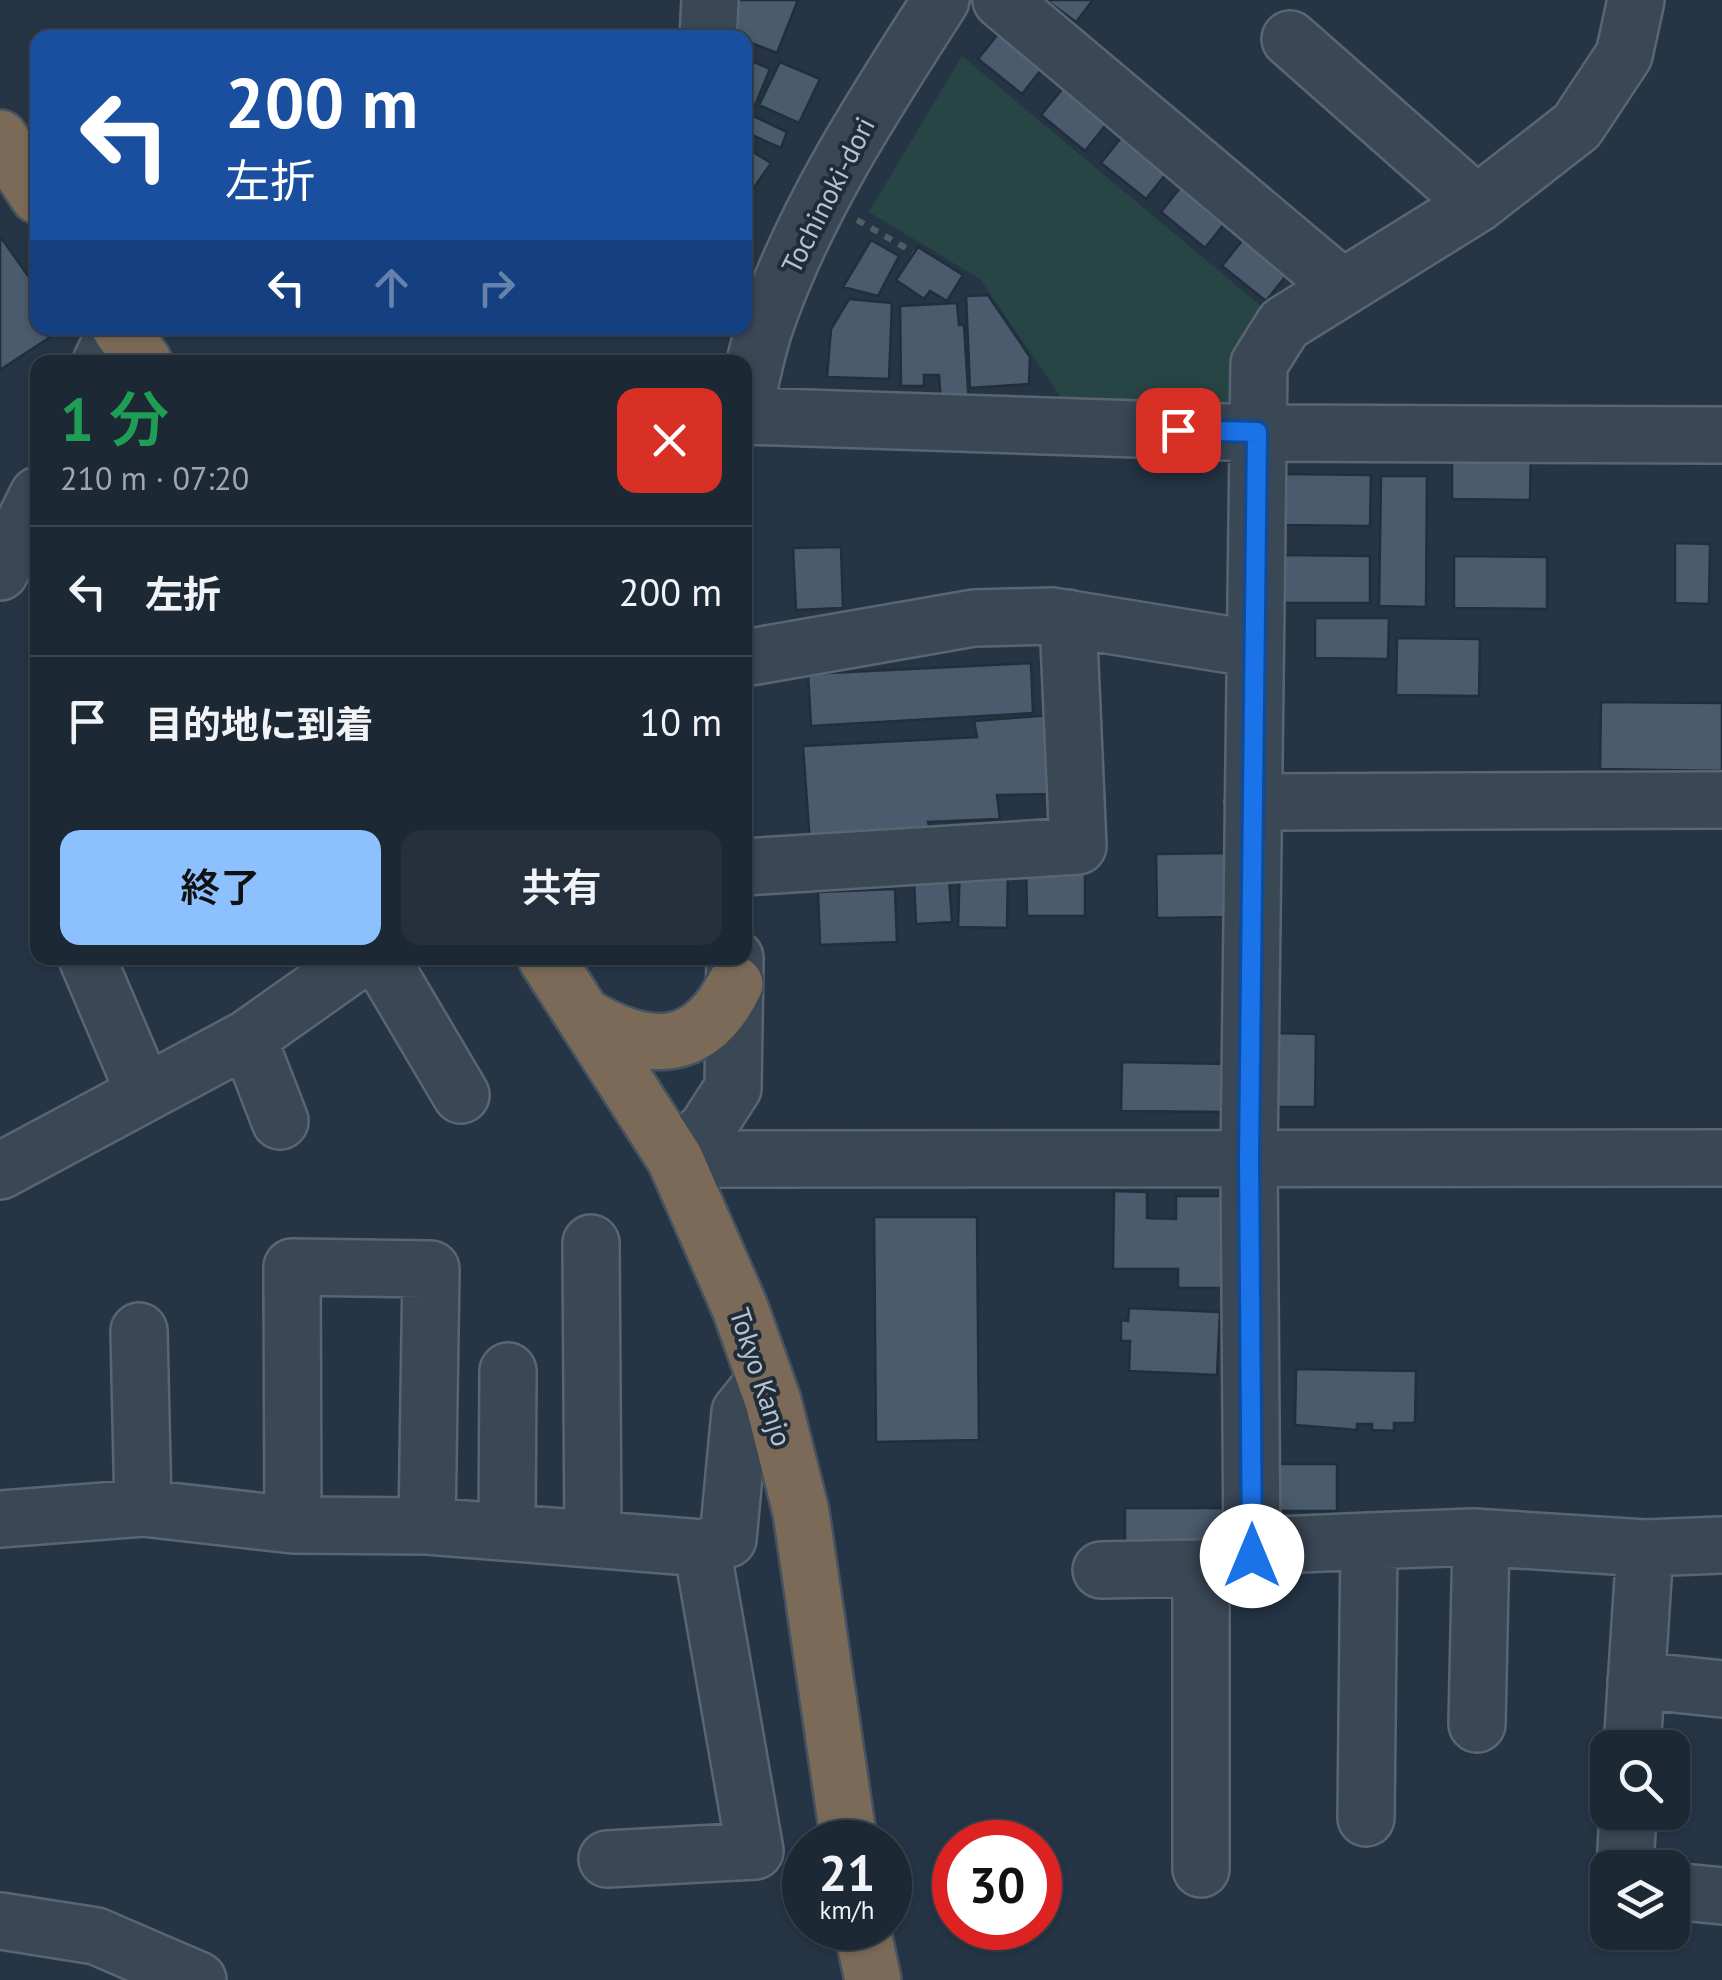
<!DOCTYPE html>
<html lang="ja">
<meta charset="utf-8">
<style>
:root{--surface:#1c2834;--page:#25303c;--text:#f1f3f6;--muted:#a0a6ac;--line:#3a444f;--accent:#8cc0ff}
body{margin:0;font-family:"PT Sans","Noto Sans JP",sans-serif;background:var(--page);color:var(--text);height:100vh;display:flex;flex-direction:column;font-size:38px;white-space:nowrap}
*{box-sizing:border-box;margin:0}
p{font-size:32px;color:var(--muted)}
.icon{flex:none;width:55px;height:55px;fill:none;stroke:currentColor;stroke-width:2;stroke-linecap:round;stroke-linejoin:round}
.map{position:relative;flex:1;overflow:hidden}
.side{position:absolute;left:30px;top:355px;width:722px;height:610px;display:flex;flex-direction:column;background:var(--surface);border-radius:20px;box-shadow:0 2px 8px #0004,0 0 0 2px var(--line)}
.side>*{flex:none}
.hud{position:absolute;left:30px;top:30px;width:722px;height:305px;border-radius:20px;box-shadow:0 2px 8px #0004,0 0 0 2px var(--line);background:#1a4fa0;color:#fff;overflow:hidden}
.fabs{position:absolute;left:1590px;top:1730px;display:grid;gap:20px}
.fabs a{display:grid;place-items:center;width:100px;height:100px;border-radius:20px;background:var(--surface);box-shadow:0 2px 8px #0004,0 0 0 2px var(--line);font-size:50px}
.speed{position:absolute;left:782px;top:1820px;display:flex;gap:20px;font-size:50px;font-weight:700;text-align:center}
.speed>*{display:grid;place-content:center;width:130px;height:130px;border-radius:50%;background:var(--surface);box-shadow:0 2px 8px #0004,0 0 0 2px var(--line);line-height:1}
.speed small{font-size:25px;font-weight:400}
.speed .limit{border:15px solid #d22;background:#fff;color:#111}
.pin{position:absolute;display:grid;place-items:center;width:85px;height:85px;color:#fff;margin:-42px;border-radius:20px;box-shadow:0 5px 15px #0006}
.me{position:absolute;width:110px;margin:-55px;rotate:0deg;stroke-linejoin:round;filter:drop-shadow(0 0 8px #0008)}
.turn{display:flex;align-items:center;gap:35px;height:210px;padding:0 30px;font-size:45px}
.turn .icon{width:130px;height:130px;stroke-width:2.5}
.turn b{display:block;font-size:70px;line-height:85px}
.lanes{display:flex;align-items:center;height:95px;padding:0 30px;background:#0003;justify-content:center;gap:50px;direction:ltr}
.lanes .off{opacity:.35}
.round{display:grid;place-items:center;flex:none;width:105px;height:105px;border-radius:20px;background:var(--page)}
.head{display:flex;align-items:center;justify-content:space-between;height:170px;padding:0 30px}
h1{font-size:60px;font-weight:600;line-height:75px;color:#1e9e55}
.primary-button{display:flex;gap:20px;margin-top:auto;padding:20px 30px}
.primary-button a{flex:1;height:115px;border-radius:20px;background:var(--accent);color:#111;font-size:40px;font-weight:600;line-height:115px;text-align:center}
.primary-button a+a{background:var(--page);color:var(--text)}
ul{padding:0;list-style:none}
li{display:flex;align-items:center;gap:30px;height:130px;padding:0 30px;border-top:2px solid var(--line)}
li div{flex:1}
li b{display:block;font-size:38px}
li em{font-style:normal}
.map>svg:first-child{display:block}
.green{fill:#284546}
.building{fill:#495b6c;stroke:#212e3c;stroke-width:2.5}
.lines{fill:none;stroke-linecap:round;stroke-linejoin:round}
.minor-casing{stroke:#596572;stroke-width:60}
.highway-casing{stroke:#45525f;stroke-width:60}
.path{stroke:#466262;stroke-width:6;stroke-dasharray:8 8;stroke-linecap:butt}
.minor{stroke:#3a4755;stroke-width:55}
.highway{stroke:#7b6a57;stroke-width:55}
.route-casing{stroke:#114b97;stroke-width:25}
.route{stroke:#1a73e8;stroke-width:18}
.labels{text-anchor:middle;stroke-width:8;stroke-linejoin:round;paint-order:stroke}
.street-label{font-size:28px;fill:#b8c2ce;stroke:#1f2c3a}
</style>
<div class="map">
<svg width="1722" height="1980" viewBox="0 0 1722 1980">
<rect width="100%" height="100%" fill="#253546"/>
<path class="green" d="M962,56L1279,321L1232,417L1069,409L980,279L869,212Z"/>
<path class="building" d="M728,0H798L777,53L728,34Z
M1046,0H1093L1076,22Z
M1005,25L1049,60L1022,94L978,59Z
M745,58L770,69L751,115L787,132L781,148L745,132Z
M780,62L820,79L799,123L759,105Z
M1068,82L1112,117L1085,151L1041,115Z
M1128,129L1173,165L1146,199L1101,163Z
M745,147L771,163L745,201Z
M1187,179L1232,214L1205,248L1161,212Z
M1249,232L1293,267L1266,301L1222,266Z
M0,236L38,290V328H64L0,370Z
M871,240L899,256L878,296L843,287Z
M918,247L963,275L947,301L930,291L924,299L896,280Z
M988,295L1030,357L1029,384L970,388L966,296Z
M849,299L892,303L889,379L827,377L831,329Z
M957,303L959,325H964L969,405H941L939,375H924V386H901L900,306Z
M1452,448H1531L1530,500L1452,499Z
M1283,474L1371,475L1370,526L1282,525Z
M1381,476H1427L1426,607L1379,606Z
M1675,543L1710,544L1709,604L1675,603Z
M841,547L843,608L796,610L793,548Z
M1284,555L1370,556V603H1283Z
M1454,556L1547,557V609L1454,608Z
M1315,618H1389L1388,659L1315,658Z
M1397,638L1480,639L1479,696L1396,695Z
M1031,663L1033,713L811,726L808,674Z
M1601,702L1722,703V771L1600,769Z
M1052,715L1055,794L997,795L1000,819L928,822L932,837L810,844L803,746L977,737L974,721Z
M1230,853L1231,917L1157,918L1156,854Z
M960,863L1008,864L1007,928L958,927Z
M1085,863V916H1027L1026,864Z
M949,878L952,922L916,924L914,881Z
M895,889L897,942L820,945L818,892Z
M1271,1033L1316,1034L1315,1107H1271Z
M1122,1062L1231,1064V1112L1121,1111Z
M1114,1191L1147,1192V1218L1176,1219V1196H1224L1223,1288H1178V1269H1113Z
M874,1217H977L979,1440L876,1442Z
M1129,1308L1220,1312L1217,1375L1129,1371L1130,1341H1121V1320L1128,1321Z
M1296,1369L1416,1371L1415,1423H1394V1431L1372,1430V1424H1357V1430L1295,1425Z
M1274,1464H1337V1511H1274Z
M1125,1508H1223V1548H1125Z"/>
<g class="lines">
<defs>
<path id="minor" d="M1001,0L1342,287
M708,38L710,0
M1290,39L1477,204
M101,362L118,328
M745,404C752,377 757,349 766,323C807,206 875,103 941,0
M745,416L1257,433L1722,435
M0,572L38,495
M745,658L974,618L1052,616L1255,649
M1253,802L1722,800
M745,867L1078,846L1068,618
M87,958L144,1092
M380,958L461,1095
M248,1038L280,1121
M675,1159L1722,1158
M675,1159L707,1128L733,1088L735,958
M0,1171L248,1038L361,958
M591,1243L593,1539
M139,1331L143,1508
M0,1519L143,1508L293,1525L427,1526L702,1548L728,1539L740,1412L765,1381
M293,1525L292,1267L431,1269L427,1526
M507,1532L508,1371
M1252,1556L1249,1158L1259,364L1284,324L1477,204L1577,126L1624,55L1636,0
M1201,1568V1869
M1101,1570L1201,1568L1237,1562L1278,1545L1369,1541L1473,1537L1645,1548L1722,1545
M1636,1680L1722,1689
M1477,1724L1481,1538
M1632,1748L1645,1548
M1366,1818L1369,1541
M607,1859L755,1851L702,1548
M1625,1868L1628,1812
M1672,1891L1722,1896
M0,1921L96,1936L198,1980"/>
<path id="highway" d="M0,138L38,196
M120,328L144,362
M546,958L675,1159L740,1308L773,1401L801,1512L849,1842
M586,1017C649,1054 701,1054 735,984
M862,1928L873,1980"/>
</defs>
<use href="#minor" class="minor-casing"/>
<use href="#highway" class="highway-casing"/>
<path class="path" d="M857,220L913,252"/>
<use href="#minor" class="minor"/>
<use href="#highway" class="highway"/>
</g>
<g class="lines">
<defs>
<path id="route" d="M1178,430L1257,432L1249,1158L1252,1556"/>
</defs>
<use href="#route" class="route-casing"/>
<use href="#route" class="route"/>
</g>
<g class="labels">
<g class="street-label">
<text transform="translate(828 195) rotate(-63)" y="10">Tochinoki-dori</text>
<text transform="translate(761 1377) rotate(72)" y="10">Tokyo Kanjo</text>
</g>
</g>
</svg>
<div class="fabs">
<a><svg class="icon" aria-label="search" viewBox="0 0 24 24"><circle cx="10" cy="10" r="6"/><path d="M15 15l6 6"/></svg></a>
<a><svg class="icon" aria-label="layers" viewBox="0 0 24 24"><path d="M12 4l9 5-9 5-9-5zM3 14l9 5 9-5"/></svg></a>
</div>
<div class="speed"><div>21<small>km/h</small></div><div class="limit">30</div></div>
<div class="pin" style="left:1178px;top:430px;background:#d93025"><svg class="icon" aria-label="arrive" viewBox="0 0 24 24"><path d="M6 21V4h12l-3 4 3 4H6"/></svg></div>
<svg class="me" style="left:1252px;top:1556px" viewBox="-20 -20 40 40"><circle r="19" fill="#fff"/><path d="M0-13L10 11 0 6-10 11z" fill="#1a73e8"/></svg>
<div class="hud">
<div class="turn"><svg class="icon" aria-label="left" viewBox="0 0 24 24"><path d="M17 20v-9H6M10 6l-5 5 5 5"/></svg><div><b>200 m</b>左折</div></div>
<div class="lanes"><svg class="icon" aria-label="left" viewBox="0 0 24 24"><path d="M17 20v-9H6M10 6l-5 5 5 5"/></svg><svg class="icon off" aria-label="ahead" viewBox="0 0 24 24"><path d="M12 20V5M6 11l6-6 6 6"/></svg><svg class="icon off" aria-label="right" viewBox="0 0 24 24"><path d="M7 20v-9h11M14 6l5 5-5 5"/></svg></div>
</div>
<section class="side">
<div class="head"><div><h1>1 分</h1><p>210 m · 07:20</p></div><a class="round" style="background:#d93025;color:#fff"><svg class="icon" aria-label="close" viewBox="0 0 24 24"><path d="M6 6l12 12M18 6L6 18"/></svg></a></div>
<ul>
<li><svg class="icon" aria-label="left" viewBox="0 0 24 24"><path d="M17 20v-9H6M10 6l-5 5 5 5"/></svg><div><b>左折</b></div><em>200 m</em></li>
<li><svg class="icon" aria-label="arrive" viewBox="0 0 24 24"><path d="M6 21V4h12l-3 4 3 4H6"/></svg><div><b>目的地に到着</b></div><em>10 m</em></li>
</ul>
<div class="primary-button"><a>終了</a><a>共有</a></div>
</section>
</div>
